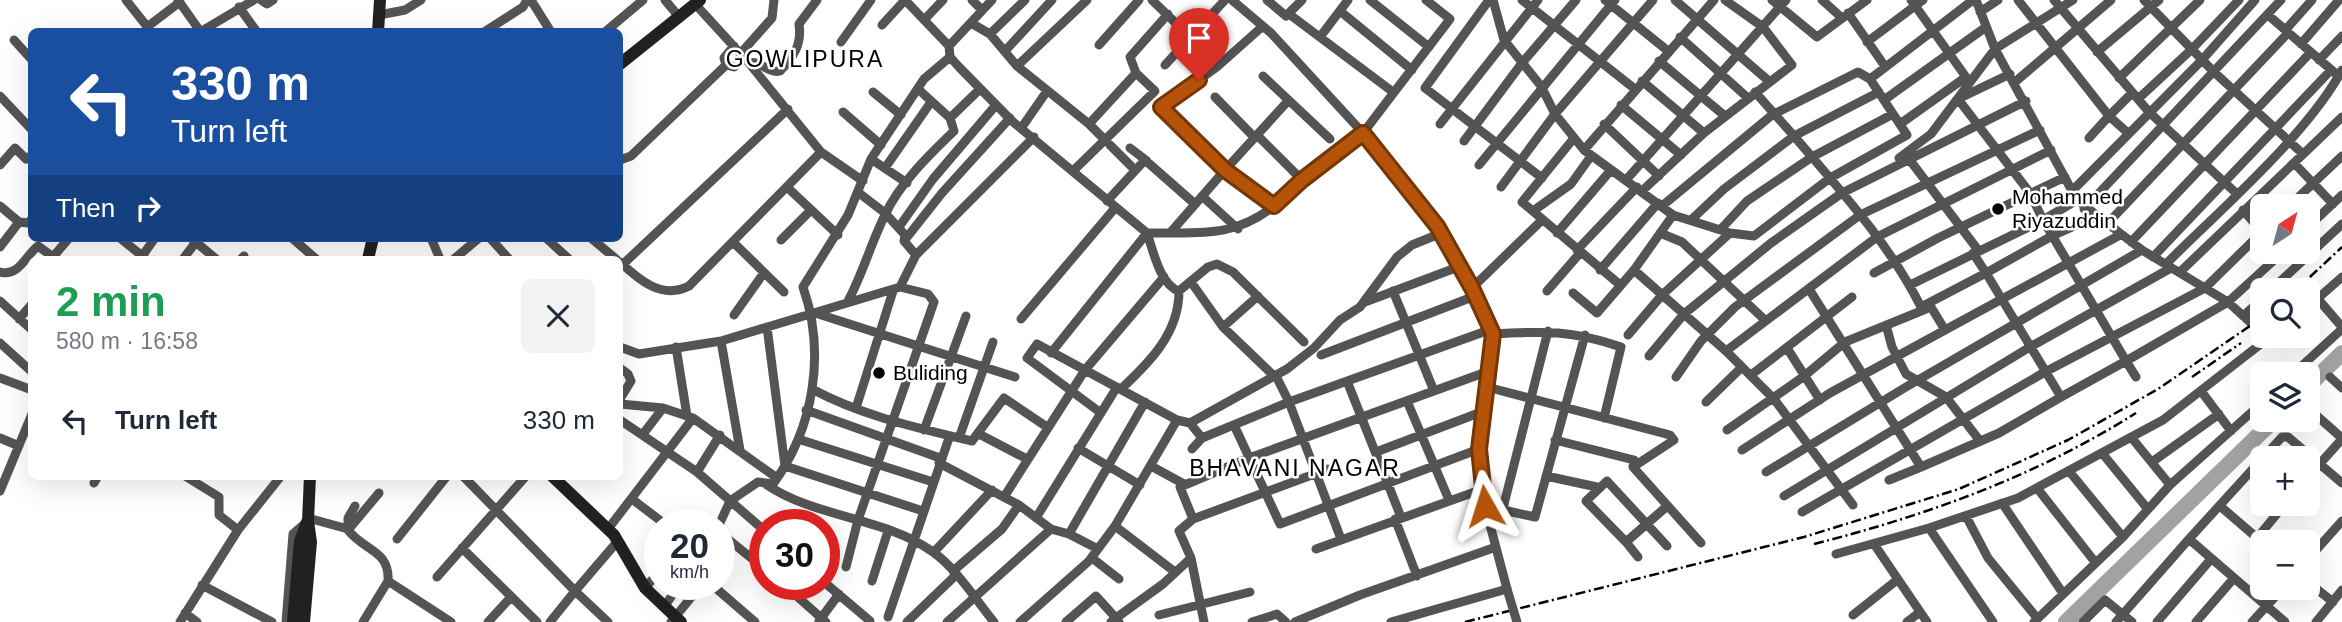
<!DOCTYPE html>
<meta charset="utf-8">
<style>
:root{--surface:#fff;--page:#f2f2f3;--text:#1f2937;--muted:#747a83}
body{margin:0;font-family:Arial,sans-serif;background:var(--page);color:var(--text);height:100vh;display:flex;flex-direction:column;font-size:26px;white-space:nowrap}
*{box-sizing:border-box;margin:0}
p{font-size:23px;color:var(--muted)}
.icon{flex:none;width:38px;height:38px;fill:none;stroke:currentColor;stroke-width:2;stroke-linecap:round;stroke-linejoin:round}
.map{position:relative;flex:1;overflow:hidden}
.panel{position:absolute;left:28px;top:256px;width:595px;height:224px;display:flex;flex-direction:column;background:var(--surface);border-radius:10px;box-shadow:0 7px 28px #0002}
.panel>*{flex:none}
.banner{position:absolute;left:28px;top:28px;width:595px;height:214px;border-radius:10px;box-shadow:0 7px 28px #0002;background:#1a4fa0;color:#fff;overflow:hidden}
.needle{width:46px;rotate:36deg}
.buttons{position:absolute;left:2250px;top:194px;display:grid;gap:14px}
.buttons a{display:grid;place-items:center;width:70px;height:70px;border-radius:10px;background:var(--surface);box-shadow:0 7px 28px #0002;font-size:35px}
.speed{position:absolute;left:644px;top:509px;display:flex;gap:14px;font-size:35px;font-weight:700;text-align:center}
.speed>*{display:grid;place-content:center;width:91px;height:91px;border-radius:50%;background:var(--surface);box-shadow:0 7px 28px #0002;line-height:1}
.speed small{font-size:18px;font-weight:400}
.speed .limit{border:10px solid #d22;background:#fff;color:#111}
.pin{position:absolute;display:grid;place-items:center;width:60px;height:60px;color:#fff;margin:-72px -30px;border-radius:50% 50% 50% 0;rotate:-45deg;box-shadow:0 0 7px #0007}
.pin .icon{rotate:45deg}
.me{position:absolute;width:77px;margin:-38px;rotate:354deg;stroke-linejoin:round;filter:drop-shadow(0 0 5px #0008)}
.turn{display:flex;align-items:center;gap:24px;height:147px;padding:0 28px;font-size:32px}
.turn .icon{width:91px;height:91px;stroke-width:2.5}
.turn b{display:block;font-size:49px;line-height:60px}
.then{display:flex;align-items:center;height:66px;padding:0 28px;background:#0003;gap:14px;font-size:26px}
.round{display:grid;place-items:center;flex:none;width:74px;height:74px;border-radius:10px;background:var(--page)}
.headline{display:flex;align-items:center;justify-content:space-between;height:119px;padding:0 28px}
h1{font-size:42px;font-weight:600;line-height:52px;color:#1e9e55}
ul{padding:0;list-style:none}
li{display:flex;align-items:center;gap:21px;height:91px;padding:0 28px}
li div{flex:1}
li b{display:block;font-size:26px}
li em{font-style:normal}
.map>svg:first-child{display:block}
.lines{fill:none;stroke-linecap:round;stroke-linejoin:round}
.river{stroke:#a2a2a2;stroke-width:16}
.street{stroke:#545454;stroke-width:9}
.secondary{stroke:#212121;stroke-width:12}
.rail{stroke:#000;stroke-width:2.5;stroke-dasharray:10 3.5 2 3.5;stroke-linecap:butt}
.street-bridge{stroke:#545454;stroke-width:9}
.route-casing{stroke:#753606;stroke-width:18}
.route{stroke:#b45309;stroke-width:12}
.poi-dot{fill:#000;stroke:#fff;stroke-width:2.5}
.labels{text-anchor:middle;stroke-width:5;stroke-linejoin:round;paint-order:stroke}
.poi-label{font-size:21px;fill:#000;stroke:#fff;text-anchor:start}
.neighbourhood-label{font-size:23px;letter-spacing:2px;fill:#000;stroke:#fff}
</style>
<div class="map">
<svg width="2342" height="622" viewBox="0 0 2342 622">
<rect width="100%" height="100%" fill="#fff"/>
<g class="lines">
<path class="river" d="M2308,386L2342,353
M2066,622L2274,420"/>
<path class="street" d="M126,0L149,29
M178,0L200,31
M261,0L267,4L273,0
M531,0L551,32
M665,0L680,18
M905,0L949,46L992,0
M972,0L982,10
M1152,0L1191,38
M1232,0L1271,33L1363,133L1437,226L1472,288L1493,334L1479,449L1485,506L1507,589L1391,622
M1267,0L1286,16L1302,0
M1370,0L1429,47
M1489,0L1425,88L1542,178
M1493,0L1504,40L1541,86L1555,114L1584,150L1673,215L1730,233L1754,236L1830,178L1907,135L1870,79L1858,72L1772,115L1662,206
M1522,0L1635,89
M1605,0L1668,51
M1675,0L1770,82
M1772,0L1817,37L1867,0
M1822,0L1841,17
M1976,0L1995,49L2077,200L2142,250L2228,302L2252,324
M2018,0L2109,116L2132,93
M2054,0L2149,112L2237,194
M2144,0L2214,72L2303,154
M696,5L749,63L821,152L863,181
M239,7L257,32
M1340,11L1412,70
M1980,12L1998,0
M1848,13L1884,65
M1289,14L1393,92
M379,15L405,10L421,0
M2268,15L2335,73
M924,20L943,0
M971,23L990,34L1017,66L1089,124L1136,73L1155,91L1073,171
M882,25L905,0
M147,27L180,2
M200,32L254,0
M484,32L523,7L527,0
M605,32L643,0
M990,34L1025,0
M1320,37L1348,0
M1680,37L1748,98
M14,40L32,60
M841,42L871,0
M1867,42L1923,0
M2301,44L2339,0
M1099,45L1139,0
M734,46L724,58L726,65L734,67L745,58
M949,46L950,57L959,67L1012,121L1147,233C1197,232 1232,239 1274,206L1225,170L1170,233
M1005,51L1052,0
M2097,52L2159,0
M741,53L772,18L774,0
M2319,60L2342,36
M1659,61L1725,116
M749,63C761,60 768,74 780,71C794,57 802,44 799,24L817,0
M1165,65L1225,0
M1017,66L1087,0
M1136,73L1130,57L1168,14
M2010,74L1958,99L2030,193L2043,220L2077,200
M1263,76L1330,139
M2119,78L2200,0
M1870,79L1973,0
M1642,81L1704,133
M2015,82L2111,0
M873,92L901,115
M1755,92L1794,136L1879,92
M0,96L32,130
M1215,97L1255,138
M2138,99L2192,49L2239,0
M1884,100L1986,27
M1158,105L1161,107L1218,66L1263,26
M1621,105L1681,155
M1161,107L1225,170L1287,102
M843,112L881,145
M950,118L980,89
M1089,124L1104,139
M1440,124L1538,0
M1604,124L1659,176
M1900,124L1966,77L1911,0
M1022,127L1047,91
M1257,135L1302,180
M1574,138L1522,202L1619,284
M2089,138L2109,116L2128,133
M1464,141L1522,63L1576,0
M1110,145L1135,170
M1130,148L1147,161
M1584,150L1714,0
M1899,158L1931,134L1995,49L2073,0
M871,159L907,183
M1909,159L1978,250
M620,160L631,156L726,65
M2294,163L2333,204
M0,165L15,148L26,159L32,155
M1479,165L1615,0
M885,168L931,102
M1626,180L1786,0
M1501,187L1555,114L1653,0
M788,188L838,235
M1642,191L1704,133L1792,65L1763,27L1725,0
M2071,192L2202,60L2255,0
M1202,196L1238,229
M1107,201L1145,160L1195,204
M0,206L19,222L28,223L32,219
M1274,206L1302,180L1363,133L1450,19L1426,0
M2289,206L2342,156
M2084,209L2281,0
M2243,210L2263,233
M1533,211L1571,184L1591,156
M1691,220L1724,189L1794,136C1840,190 1889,243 1921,307H1931L1945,330L2120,235
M2107,224L2287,34L2288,27L2312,0
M899,227L933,179L996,105
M2308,227L2342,195
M1721,229L1747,201L1812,157L1893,114
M1557,233L1611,170
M1660,233L1682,242L1766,321
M120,238L146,259
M191,238L216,259
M292,238L316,259
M431,238L440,259
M490,238L509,259
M546,238L569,259
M591,238L616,259
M781,240L811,210
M904,241L942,193L1010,118
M733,242L784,292
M2131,242L2311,52
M0,247L19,222
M1577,250L1637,187
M1973,253L1986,273L2052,236L2095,217
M916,255L1034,137
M2153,257L2331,70
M140,259L155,238
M183,259L199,238
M241,259L244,256
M454,259L479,238
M620,262C639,280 662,300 689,286L821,152
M2166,264C2220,210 2307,135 2342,70
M620,267L788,109
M1600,270L1658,203
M1634,270L1726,351
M0,272C19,277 25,256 38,246L53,257L69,238
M2180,272L2342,117
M1874,273L1938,238L2065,177
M1191,282L1223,327L1274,376
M1910,285L2043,220L2126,361L2061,397L1986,273L1921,307
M1472,288L1542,220
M1809,289L1921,467L1999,433L2061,397
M2271,290L2342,224
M1393,291L1434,391
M1547,291L1580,253
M1573,293L1597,313L1634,270L1673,215
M2318,299L2342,327
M0,301L32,330
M848,301C863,273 871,243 885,215C899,184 930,154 954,131L950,118L918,89
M1365,302L1458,267
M2308,307L2342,277
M812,312L1015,377
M734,315L763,274
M2243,316L2263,298
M19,319L32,304
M1021,319L1115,208
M1886,325L1892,347L1906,374L1946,397L1980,441
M767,327L785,466L923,511
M1223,327L1258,296
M1493,334C1544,331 1572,330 1621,347L1604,418
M1628,335L1662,295L1730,233
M721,341L740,450
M0,343L32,372
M620,347L639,354L721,341L900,287L916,255L904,241L905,235L885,213L859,193
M676,347L687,416
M1787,348L1820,400
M1051,353L1147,233C1153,250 1160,285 1179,291L1208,267L1217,264L1233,272L1304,342
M1321,355L1475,296
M1649,356L1684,314L1771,243L1842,193L2026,101
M620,368L628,374L631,381L620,399
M2293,374L2342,329
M1751,375L1852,297
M1276,376L1289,402L1341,539
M1676,377L1701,341L1735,307L1860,215L2040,130
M2136,377L2126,361L2228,302L2283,252
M2330,377L2342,388
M0,378L32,390
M1347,381L1401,517
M1487,387L1670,435L1674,440L1633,467
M812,389C862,416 918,428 972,441L1004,398L1047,427
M1121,389C1150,362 1179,333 1179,291
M2201,391L2231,431
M1407,401L1449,500
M1706,402L1742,367
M620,404L663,408L693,418L777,478
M856,408L893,291
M2309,409L2342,438
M806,410L940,458
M1101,413L1027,358L1037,344L1177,420L1190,423L1287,369L1314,348L1340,320L1360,307L1397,257L1412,245L1439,234
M620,420L697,472L765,531
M1190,423L1202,438L1289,402L1489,330
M1234,425L1280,524L1479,449
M924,430L966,316
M1727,430L1803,377L1845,342L1926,309
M643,434L663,408
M979,434L1027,459
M2131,437L2170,485
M0,438L19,446
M959,438L993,342
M798,439L933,482
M1555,440L1634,460L1633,467L1701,543
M1078,448L1140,485
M1192,449L1202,438
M1742,450L1830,393L1945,330
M1376,452L1484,411
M2102,453L2147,508
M2152,462L2219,414
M939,463L1019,505L1051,529L1069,534L1098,549
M1151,466L1184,484
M1328,469L1193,519L1180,487L1249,458L1489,371
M2069,471L2123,537
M697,472L720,435
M1766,472L1906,387L2142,250
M185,476L219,497V515L238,530L281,476
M463,476L575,591L617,542
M1546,476L1597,487
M2308,477L2342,439
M1889,480L1921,467
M94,483L98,476
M767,485C816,518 884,517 933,552C957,569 975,599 994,622
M2037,488L2095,562
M0,491L32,414
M1784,496L2030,347L2171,268
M1004,497L1085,370L1164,277
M632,499L666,525
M2002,503L2062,592
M1853,505L1774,399L1726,351L1877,237L2051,150
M355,506L348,518V530C364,551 390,550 388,581
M1485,506L1535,517L1585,335
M2220,506L2263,543
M1666,507L1626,542L1586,501L1607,481L1667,546
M1503,508L1548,331
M1802,512L2045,372L2205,288L2263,231
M1966,516L1988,558L2037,618
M308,518L348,529
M1036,518L1117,387
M1193,519L1179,531L1191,558L1204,622
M1395,519L1417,576
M719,525L730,501L758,482L773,484C814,428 826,353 803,287L848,215L871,159L924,79L950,57
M1115,526L1175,572
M1929,528L1993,622
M608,529L693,418
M348,530L379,493
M719,532L765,569
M1069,534L1145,402
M2257,538L2285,504
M397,539L447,476
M2189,539L2282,437H2288L2342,483
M1626,542L1638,557
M1874,544L1927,622
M462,548L537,622
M1316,549L1483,489
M934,552L992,490
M1836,554L1929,528L2018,498L2163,420L2271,336
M1092,558L1119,579
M2308,559L2342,521
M846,567L858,520L934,302L928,294L900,287
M953,571L1002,529L1019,505
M437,577L526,476
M872,581L888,531
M824,582L870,621
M2308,582L2333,602
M711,584L755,622
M783,584L826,622
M202,585L272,622
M645,588L660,571
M664,607L680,584
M185,613L197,622
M1159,615L1250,592
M1853,615L1897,580
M888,617L949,438
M819,621L839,594
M180,622L238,530
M286,622L293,534L308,521
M363,622L388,581L451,622
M488,622L511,597
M550,622L575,591L608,622
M671,622L702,584
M907,622L956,575
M947,622L1051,529
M1020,622L1089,561L1115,526L1177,420
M1066,622L1096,596L1116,618L1111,622
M1119,622L1116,618L1163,584L1191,558
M1252,622L1277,614L1286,622
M1295,622L1360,595L1496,547
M1907,622L1920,612
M2034,622L2123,537L2170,485L2263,402
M2083,622L2105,600L2132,622
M2116,622L2189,539L2285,622
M2157,622L2211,559
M2196,622L2234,578
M2252,622L2283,588
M2316,622L2342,590"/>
<path class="secondary" d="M378,32L380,0
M620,64L700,0
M368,259L373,238
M552,476L614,535L645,588L681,622
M293,622L300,541L307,522
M304,622L311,542L308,521L310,476"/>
<path class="rail" d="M2296,290L2342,247
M2192,377L2241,343
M1814,544C1928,515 2036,476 2136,413
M1465,622L1804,537L1959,489L2068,440L2158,389L2263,317"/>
<path class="street-bridge" d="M1507,589L1517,622"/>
</g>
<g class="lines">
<defs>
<path id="route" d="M1199,80L1161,107L1225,170L1274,206L1302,180L1363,133L1437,226L1472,288L1493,334L1479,449L1485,506"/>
</defs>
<use href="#route" class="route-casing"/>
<use href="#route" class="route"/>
</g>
<g class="poi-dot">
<circle cx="1998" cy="209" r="7"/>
<circle cx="879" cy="373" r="7"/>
</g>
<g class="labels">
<g class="poi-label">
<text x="2012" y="204">Mohammed<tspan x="2012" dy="24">Riyazuddin</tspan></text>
<text x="893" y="380">Buliding</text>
</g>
<g class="neighbourhood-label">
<text x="805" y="67">GOWLIPURA</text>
<text x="1295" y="476">BHAVANI NAGAR</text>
</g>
</g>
</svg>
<div class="buttons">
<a><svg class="needle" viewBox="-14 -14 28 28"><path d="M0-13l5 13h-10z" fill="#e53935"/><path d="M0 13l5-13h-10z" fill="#747a83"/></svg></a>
<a><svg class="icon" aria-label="search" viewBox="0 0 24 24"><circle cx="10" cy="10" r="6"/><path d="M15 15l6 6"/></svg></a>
<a><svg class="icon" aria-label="layers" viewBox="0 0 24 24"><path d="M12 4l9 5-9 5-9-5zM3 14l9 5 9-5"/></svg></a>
<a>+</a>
<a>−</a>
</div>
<div class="speed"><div>20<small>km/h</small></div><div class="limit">30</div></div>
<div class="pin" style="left:1199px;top:80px;background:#d93025"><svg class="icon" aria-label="arrive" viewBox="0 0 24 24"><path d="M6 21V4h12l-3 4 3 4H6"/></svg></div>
<svg class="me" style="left:1485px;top:506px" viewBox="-20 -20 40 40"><path d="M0-17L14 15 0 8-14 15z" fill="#b45309" stroke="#fff" stroke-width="4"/></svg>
<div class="banner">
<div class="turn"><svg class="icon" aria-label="left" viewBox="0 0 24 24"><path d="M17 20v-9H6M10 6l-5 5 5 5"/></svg><div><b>330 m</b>Turn left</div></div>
<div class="then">Then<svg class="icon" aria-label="right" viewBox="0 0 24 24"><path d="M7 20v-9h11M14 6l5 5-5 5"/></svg></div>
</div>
<section class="panel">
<div class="headline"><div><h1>2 min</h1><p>580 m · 16:58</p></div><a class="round"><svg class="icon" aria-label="close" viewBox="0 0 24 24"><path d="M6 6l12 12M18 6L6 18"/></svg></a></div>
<ul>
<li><svg class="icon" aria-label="left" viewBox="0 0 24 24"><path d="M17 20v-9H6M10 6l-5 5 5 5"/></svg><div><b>Turn left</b></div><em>330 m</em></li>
</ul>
</section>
</div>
